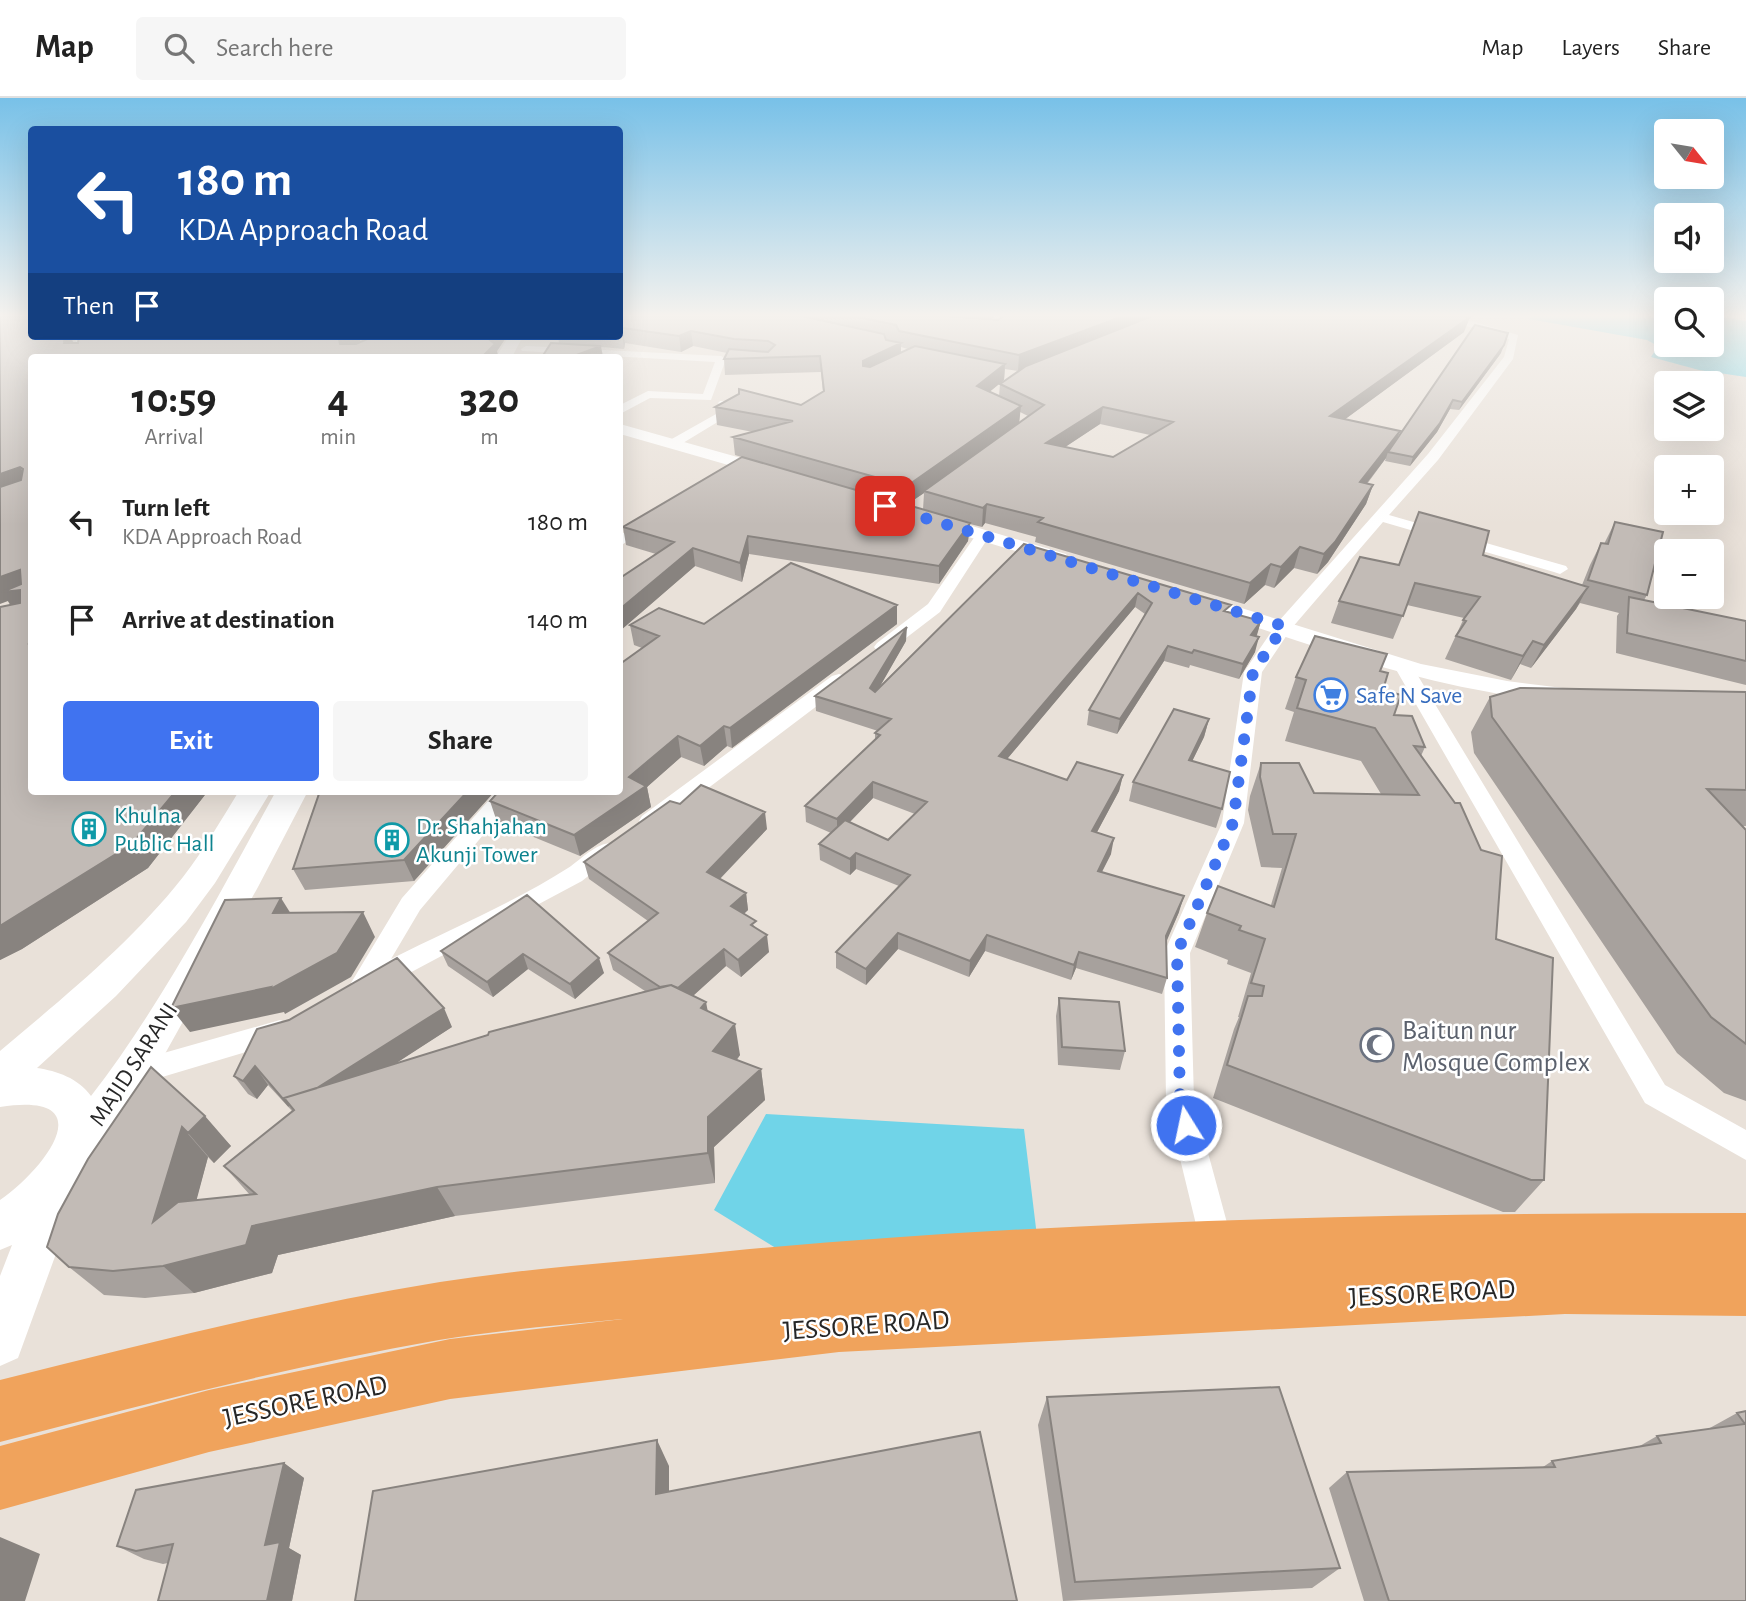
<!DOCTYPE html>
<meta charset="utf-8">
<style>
:root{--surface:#fff;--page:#f6f6f6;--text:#222;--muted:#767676;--line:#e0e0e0;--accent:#4073f0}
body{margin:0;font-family:"Alegreya Sans",sans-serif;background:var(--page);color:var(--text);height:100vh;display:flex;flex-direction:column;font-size:26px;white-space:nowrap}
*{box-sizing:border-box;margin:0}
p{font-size:23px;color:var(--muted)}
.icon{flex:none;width:38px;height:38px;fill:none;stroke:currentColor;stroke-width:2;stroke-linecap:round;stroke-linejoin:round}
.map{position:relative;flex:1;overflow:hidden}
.panel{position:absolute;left:28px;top:256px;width:595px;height:441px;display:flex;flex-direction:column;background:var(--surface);border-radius:7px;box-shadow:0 7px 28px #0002}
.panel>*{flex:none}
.banner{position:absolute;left:28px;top:28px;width:595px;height:214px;border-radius:7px;box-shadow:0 7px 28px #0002;background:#1a4fa0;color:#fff;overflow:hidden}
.needle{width:46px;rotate:120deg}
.tools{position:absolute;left:1654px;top:21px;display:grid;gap:14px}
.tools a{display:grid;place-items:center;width:70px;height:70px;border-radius:7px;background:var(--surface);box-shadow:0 7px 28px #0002;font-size:35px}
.pin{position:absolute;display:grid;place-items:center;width:60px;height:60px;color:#fff;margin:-30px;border-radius:14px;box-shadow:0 4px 10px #0006}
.me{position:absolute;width:77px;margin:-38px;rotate:350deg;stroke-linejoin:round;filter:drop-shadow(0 0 5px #0008)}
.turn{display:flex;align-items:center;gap:24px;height:147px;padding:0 35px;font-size:32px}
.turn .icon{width:91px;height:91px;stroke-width:2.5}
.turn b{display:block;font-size:49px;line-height:60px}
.then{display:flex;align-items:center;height:66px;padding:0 35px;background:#0003;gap:14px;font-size:26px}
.eta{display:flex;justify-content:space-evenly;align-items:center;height:119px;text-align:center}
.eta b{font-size:42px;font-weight:700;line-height:49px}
.button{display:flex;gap:14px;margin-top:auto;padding:14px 35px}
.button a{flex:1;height:80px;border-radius:7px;background:var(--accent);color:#fff;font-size:28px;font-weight:700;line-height:80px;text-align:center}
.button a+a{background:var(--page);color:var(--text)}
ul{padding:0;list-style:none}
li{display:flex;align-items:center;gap:21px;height:98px;padding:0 35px}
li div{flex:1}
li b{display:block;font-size:26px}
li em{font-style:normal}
header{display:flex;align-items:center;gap:42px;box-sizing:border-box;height:98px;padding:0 35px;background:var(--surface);border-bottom:2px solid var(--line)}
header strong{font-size:33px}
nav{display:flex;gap:38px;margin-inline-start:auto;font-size:24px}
.search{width:490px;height:63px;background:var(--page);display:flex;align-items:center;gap:18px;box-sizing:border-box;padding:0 24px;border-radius:7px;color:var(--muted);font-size:26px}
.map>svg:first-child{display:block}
.water{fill:#70d4e8}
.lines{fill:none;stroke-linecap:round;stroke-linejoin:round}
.minor{fill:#fff;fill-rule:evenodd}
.tertiary{fill:#fff;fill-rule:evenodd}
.secondary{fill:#fff;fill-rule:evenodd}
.trunk{fill:#f0a35c;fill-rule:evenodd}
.wall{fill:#a7a19d;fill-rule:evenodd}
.shaded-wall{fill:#88837f}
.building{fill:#c2bbb6;stroke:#88837f;stroke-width:2;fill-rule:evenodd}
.route{stroke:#4073f0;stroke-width:12;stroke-dasharray:0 21.6}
.labels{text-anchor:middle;stroke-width:5;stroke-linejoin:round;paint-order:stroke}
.shop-label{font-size:24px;fill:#366cbe;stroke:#fff;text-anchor:start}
.culture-label{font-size:24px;fill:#0d838f;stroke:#fff;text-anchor:start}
.street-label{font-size:24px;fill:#272727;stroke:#fff}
.near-worship-label{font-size:28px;fill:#5b616d;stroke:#fff;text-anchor:start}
.near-street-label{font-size:28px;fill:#272727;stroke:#fff}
</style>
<header>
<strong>Map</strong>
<div class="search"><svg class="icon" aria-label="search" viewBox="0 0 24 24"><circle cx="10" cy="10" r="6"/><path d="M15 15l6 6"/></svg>Search here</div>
<nav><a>Map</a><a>Layers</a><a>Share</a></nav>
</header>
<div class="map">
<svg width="1746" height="1503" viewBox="0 0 1746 1503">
<rect width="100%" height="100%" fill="#e9e1d9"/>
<path class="water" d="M1535,216H1666V247H1712V217L1746,223V279L1699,272L1651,259L1658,248L1647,242L1529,221Z
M766,1016L1024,1031L1039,1155L813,1173L714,1112Z"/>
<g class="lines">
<path class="minor" d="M1456,216H1466L1465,221L1518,237L1513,261L1438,362L1389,417L1566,468L1568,471L1560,476L1554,474L1383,424L1291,531L1262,574L1244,725L1190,855L1194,1003L1233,1147L1229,1158L1217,1163L1205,1158L1201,1147L1166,1003L1164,855L1222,725L1244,574L1278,524L1428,356L1504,259L1509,241L1457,225Z
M72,238H83L86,242L84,259H74L76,243Z
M526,248L721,258L726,261L711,302L650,300L620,316V307L648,293L703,296L715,264L522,253L521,251Z
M720,303H728L739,311L678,348H670V342L725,311L718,305Z
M648,420L653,421V427L620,448V437Z
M983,433L990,437L940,514L889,553H877L874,549L877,545L928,506L978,434Z
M1403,563L1412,568L1665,987L1746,1032V1062L1645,1005L1394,568Z
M839,576L846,578L848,582L846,586L658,728H642L639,723L642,718L832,578Z
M497,693H520L420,812L391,861C448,832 515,804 568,770C583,760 600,740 619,746L622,751L582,783L387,887L364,895L355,892L351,885L402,800Z
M280,922L290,925L294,933L290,941L132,988L122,985L118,976L122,967L132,964Z"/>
<path class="tertiary" d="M620,326L780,371L783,375L774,380L620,336Z
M932,416L1066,456L1069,460L1059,466L925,426L922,422Z
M1190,494L1421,566L1507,583L1563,590L1566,595L1563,600C1540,606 1511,598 1489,594C1384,576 1284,537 1182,505L1179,500Z"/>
<path class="secondary" d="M509,238H523L512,259H496Z
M239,693H271L215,785L186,824L116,898L37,970C57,973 78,980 91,998C161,908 221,793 276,693H308L258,789L147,988L88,1068L18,1260L0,1268V1178L12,1147L0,1152V1102C45,1071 105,993 0,1009V953C64,899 131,845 183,779C204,752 221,722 239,693Z"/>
<path class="trunk" d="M1746,1115V1218L1565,1216L839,1254L450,1301L209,1354L0,1412V1348L209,1292L450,1241L623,1221C561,1227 499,1232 439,1242C291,1268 145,1306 0,1344V1282C146,1246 292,1208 440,1184C536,1169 634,1163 730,1153C1068,1121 1407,1115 1746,1115Z"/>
</g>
<path class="wall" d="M0,216L73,244V245H78L79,238H507L497,253L498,259H32V693H208L148,770L22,851L0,862V509L10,507L8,503ZM359,239L367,240H369L360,244Z
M620,216H995L993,222H998L1006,216H1152V218L1455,217L1464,234L1345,321L1400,333L1396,342L1501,255L1459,312L1450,311L1437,334L1410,368L1385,363L1386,360L1367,386L1373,387L1366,406L1328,464L1317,476L1294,470L1274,490L1265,487L1244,506L1035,444L1036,439L985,425L982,429L970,426L968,443L939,486L749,456L742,484L695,468L621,532L620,531V480L656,456L626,447L623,429L802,377L735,357L733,339L753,334L717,327L715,309L801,307L823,294L821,274L725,277L724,261L727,255L693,248L681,254L625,245L624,251L559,245L558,238H620ZM901,249L908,251L901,254ZM1005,271L1018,273L1000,286L999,298L989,294L1004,282ZM1020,314L1028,318L1019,325ZM1100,326L1150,337L1113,359L1065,349ZM924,395L923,412L906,407Z
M1615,424L1647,497L1644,502L1746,523V587L1616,555L1617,518L1619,515L1580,505L1576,511L1531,570L1520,566L1511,582L1445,561L1464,520L1407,507L1393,541L1331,525L1339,503L1399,467L1483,457L1582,487L1590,467L1601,445L1604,446Z
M1024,446L1229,514L1261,523L1256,538L1255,554L1239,581L1190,567L1189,570L1164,563L1117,636L1087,627L1089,612L1145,516L1135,509L1007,661L1067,682L1123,677L1119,693L1097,734L1111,756L1102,774L1179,814L1166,843L1167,880L1162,896L1076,870L1071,882L985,853L969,879L898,851L866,887L836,870V854L899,788L856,771L850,777L820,762L819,746L831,735L806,724L805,708L875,641V635L878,633L816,613L815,598L906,543L879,589ZM873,700L915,716L888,742L850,724Z
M897,507V526L732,650L727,648L704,668L681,659L647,689L651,709L580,758L497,724L490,703L620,693L642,550L634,547L630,527L704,526Z
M1380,573L1383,592L1394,617L1425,649L1421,658L1496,841L1544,1082L1515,1114H1503L1213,1000L1234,931L1239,919H1238L1251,875L1227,866L1228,862L1195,849L1207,815L1271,807L1282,770L1261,769L1248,712L1250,698L1261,665L1314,695L1381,696L1361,663L1285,643L1294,614L1285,611L1296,579Z
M1746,594V728H1742L1746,732V1003L1724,995L1677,955L1474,655L1471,634L1490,599Z
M1209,621L1204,639L1192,663L1222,711L1216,730L1129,703L1133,684Z
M316,693H495L414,783L305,792L293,771L318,698Z
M767,731L720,781L746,795L748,812L744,816L757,831L769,854L741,879L726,868L693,898L708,913L740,957L737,962L761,971L765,1002L714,1049L715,1085L455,1118L278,1157L272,1175L194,1195L145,1200L104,1197L69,1169L151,969L231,1048L214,1065L208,1059L196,1102L250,1097L224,1068L292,1013L268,987L257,1001L248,996L234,978L452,929L394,966L645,893L613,872L608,855L648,823L589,781L584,764Z
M527,797L604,875L575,901L528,871L493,899L448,868L441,853Z
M1059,900L1125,953L1120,972L1058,967L1056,918Z
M1047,1299L1340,1470L1312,1490L1063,1503L1038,1327Z
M1746,1313V1503H1364L1329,1390L1347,1374L1543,1369L1552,1363L1638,1349L1657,1338L1708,1331L1737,1315Z
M284,1365L304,1380L289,1450L301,1457L292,1503H158L168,1465L163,1466L144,1461L117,1448Z"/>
<path class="shaded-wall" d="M1129,216H1152L1151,222L1018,273L1019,257Z
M1470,219L1464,234L1325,336L1330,318Z
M622,230L625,245L624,251L622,235Z
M691,233L693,248L681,254L679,238Z
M65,238H71L73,244L72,259L64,245Z
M346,238H359L362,249L344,259L339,241Z
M493,238H507L497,253L498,259H482Z
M901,245V261L863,280V263Z
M1504,247L1501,255L1459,312L1462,304Z
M601,248L603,259H571Z
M1005,266L1004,282L976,305L977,288Z
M1453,302L1450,311L1437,334L1410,368L1413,359Z
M1021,308L1019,326L924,393V395L906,407L907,388Z
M1103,309L1100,326L1044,363L1046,345Z
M1400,333L1393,351L1388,354L1386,360L1353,403L1360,384Z
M20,369L31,388L0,399V376Z
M1373,387L1366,406L1328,464L1317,476L1324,456Z
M987,406L985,425L982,429L983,410Z
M970,425L968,443L939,486V468Z
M748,438L749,456L742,484L740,465Z
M1300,449L1294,470L1274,490L1281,469Z
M693,450L695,468L621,532L620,523V511Z
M1271,466L1265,487L1244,506L1250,485Z
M20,472L32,490L16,515L8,503L0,506V479Z
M1588,489L1576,511L1531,570L1544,547Z
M1138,495L1135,509L997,673L999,658Z
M897,507V526L732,650L730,630Z
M1261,523L1257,537L1247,552L1251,537Z
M907,529L906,543L870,606V590Z
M1259,539L1255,554L1239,581L1243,566Z
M1533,543L1520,566L1511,582L1523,558Z
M1168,548L1164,563L1117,636L1120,621Z
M1209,621L1204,639L1184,680L1189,662Z
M724,628L727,648L704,668L700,648Z
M678,638L681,659L647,689L651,709L580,758L574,737L629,679Z
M1123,677L1119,693L1089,749L1092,733Z
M873,684V700L837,737V721Z
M176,693H208L148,770L22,851L0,862V828Z
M468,693H495L414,783L404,762Z
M765,714L767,731L710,791L707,774Z
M1114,740L1111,756L1094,789L1098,773Z
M856,755V771L850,777V761Z
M746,795L748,812L733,825L731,808Z
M1184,798L1179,814L1162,854L1166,838Z
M281,800L296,824L273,815Z
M363,814L375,839L351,879L285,916L284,914L190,934L171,910Z
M898,835V851L866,887V871Z
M767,837L769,854L741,879L738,862Z
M987,837L985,853L969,879L970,863Z
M724,851L726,868L675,914L671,897Z
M1079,854L1076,870L1071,882L1074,867Z
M523,856L528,871L493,899L487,884Z
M599,860L604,875L575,901L570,886Z
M706,904L712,935L701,910Z
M444,910L452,929L304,1025L290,1007Z
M735,926L740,957L719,983L713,953Z
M255,968L268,987L257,1001L243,983Z
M761,971L765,1002L714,1049L715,1085L708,1055V1019Z
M205,1018L231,1048L214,1065L188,1035Z
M182,1029L208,1059L183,1153L153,1124Z
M437,1089L455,1118L278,1157L272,1175L194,1195L163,1168L252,1128Z
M657,1342L669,1368V1420L656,1396Z
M284,1365L304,1380L289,1450L301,1457L292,1503H267L265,1447Z
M0,1439L40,1456L25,1503H0Z"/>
<path class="building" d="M0,216H32V238H65L64,245H78L79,238H346L339,241L340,246H356L374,238H493L490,242L495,246L482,259H32V535L29,545L32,544V693H176L132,746L0,828V509L20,505V492L2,494L21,486L20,472L0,479V389L21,382L23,371L20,369L0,376Z
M620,216H792L884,236L886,242L901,245L863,263V268L870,269L915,248L1005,266L977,288L1021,308L907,388L733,339L793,323L715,309L739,296V291L801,307L824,293L820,258L724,261L729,251L768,254L775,247L768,243L734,241L691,233L679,238L622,230V235H620Z
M843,216H918L998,222L1006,216H1129L1019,257L899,233L896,227Z
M1157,216H1447L1470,219L1330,318L1400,333L1360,384L1373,387L1335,444L1324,456L1300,449L1281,469L1271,466L1250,485L1038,424L1043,420L987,406L983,410L924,393L1044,307L1000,286L1026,268ZM1103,309L1173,324L1113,359L1046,345Z
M1475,227L1508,235L1504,247L1462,304L1453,302L1440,325L1413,359L1388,354Z
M551,245L601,248L571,259H542Z
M742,359L970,425L939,468L748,438L740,465L693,450L620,511V480L674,444L623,429Z
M1419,414L1489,433L1483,457L1588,489L1544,547L1533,543L1523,558L1456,538L1466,523L1463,522L1480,499L1415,485L1403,518L1339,503L1360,459L1399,467Z
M1615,424L1663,434L1647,497L1588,482L1601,445L1608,446Z
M1024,446L1231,507L1224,513L1261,523L1251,537L1259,539L1243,566L1194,552L1192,555L1168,548L1120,621L1089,612L1152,505L1138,495L999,658L1067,682L1077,664L1123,677L1092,733L1114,740L1098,773L1184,798L1166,838L1167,880L1079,854L1074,867L987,837L970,863L898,835L866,871L836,854L910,777L856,755L850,761L819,746L845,722L888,742L927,704L873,684L837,721L805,708L880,637L875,635L891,621L815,598L907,529L870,590L875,594Z
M791,465L897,507L730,630L724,628L700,648L678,638L629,679L646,688L574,737L490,703L499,693H620V566L659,538L630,527L659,510L704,526Z
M1629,499L1746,523V563L1627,535Z
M1315,538L1387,556L1380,573L1388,575L1383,592L1401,597L1394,617L1412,618L1425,649L1414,648L1455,705H1460L1481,752L1502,758L1496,841L1553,860L1544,1082H1531L1227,967L1248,898H1262L1264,888L1251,885L1265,841L1239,832L1241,828L1207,815L1218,788L1274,809L1296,736H1273L1260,679L1261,665H1299L1314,695L1419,697L1375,630L1297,610L1306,582L1296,579Z
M1520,590L1746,594V692L1707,691L1746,732V946L1711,919L1492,619L1490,599Z
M1174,611L1209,621L1189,662L1230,674L1222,711L1133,684Z
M701,687L765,714L707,774L746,795L731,808L756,823L751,827L767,837L738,862L724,851L678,890L671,887L660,889L608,855L658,815L584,764L670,703L680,706Z
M320,693H468L404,762L293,771Z
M527,797L599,860L570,886L523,856L487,884L441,853Z
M281,800L273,815L363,814L337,855L269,892L271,889L171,910L225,802Z
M397,860L444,910L317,990L284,1000L289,1008L255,968L243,983L234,978L257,931L289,922Z
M671,887L706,904L701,910L735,926L713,953L761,971L708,1019V1055L437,1089L252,1128L246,1147L163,1168L113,1173L69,1169L47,1149L58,1116L88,1061L151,969L205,1018L188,1035L182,1029L153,1124L178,1104L256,1096L224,1068L294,1012L284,1000L488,937L489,934Z
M1059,900L1119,904L1125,953L1062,949Z
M1279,1289L1340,1470L1075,1484L1047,1299Z
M1746,1313V1503H1389L1347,1374L1555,1369L1552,1363L1661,1345L1657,1338L1745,1326L1737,1315Z
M980,1334L1017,1503H355L373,1393L657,1342L656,1396Z
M284,1365L265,1447L280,1444L267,1503H158L173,1446L136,1453L117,1448L136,1392Z"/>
<linearGradient id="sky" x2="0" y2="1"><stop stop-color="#78c1e8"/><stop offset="0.51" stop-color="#f5f2ee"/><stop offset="1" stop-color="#f5f2ee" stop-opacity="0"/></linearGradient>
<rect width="1746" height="427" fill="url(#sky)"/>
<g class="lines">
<path class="route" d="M885,408L1284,528L1253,574L1233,725L1177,855L1180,1003L1186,1027"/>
</g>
<defs>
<symbol id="supermarket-ring" viewBox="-11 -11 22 22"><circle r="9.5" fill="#fff" stroke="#3f7fe0" stroke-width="1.5"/><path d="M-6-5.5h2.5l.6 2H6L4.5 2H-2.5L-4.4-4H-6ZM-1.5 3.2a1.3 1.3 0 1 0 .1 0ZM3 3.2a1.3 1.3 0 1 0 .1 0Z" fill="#3f7fe0"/></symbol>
<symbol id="building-ring" viewBox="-11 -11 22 22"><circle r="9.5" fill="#fff" stroke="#0f9aa8" stroke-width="1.5"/><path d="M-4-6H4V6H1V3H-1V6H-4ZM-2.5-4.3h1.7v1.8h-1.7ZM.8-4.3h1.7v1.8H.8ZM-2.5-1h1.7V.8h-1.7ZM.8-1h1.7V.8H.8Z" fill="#0f9aa8"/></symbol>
<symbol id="mosque-ring" viewBox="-11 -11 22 22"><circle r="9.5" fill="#fff" stroke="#6b7280" stroke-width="1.5"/><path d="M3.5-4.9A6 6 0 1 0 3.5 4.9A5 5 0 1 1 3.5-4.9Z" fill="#6b7280"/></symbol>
</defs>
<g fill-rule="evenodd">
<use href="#supermarket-ring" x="1312" y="578" width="38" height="38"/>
<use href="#building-ring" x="70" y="712" width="38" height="38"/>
<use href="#building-ring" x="373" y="723" width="38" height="38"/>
<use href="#mosque-ring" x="1358" y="928" width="38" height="38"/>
</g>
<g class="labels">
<g class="shop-label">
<text x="1356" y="605">Safe N Save</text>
</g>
<g class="culture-label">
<text x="114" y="725">Khulna<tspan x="114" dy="28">Public Hall</tspan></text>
<text x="416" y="736">Dr. Shahjahan<tspan x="416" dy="28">Akunji Tower</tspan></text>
</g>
<g class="street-label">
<text transform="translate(133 966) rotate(-57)" y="8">MAJID SARANI</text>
</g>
<g class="near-worship-label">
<text x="1402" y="941">Baitun nur<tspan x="1402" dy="32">Mosque Complex</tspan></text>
</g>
<g class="near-street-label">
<text transform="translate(1432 1194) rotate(-3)" y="10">JESSORE ROAD</text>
<text transform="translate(866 1226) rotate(-4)" y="10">JESSORE ROAD</text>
<text transform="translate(305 1302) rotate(-12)" y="10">JESSORE ROAD</text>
</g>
</g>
</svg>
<div class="tools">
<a><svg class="needle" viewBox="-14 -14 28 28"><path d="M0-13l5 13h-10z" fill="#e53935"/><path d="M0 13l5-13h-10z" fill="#767676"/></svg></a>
<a><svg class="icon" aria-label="sound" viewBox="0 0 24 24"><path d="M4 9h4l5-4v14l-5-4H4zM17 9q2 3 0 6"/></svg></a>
<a><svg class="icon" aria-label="search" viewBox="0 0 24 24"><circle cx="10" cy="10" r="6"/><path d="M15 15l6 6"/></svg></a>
<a><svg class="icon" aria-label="layers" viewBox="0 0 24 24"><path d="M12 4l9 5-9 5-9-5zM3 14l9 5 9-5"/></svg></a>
<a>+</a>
<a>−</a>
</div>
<div class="pin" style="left:885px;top:408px;background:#d93025"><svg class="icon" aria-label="arrive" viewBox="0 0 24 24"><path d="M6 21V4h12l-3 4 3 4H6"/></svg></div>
<svg class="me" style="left:1186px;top:1027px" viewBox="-20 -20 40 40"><circle r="17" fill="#4073f0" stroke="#fff" stroke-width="3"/><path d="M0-11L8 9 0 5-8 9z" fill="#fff"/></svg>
<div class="banner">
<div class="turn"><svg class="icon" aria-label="left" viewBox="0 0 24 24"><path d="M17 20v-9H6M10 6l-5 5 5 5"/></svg><div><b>180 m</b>KDA Approach Road</div></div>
<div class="then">Then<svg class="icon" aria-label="arrive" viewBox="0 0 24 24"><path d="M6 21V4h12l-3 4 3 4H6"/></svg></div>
</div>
<section class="panel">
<div class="eta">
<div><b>10:59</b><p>Arrival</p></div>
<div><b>4</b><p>min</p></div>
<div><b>320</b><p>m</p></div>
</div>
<ul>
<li><svg class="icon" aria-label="left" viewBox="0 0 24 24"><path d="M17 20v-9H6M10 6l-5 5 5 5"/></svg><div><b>Turn left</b><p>KDA Approach Road</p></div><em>180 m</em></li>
<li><svg class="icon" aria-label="arrive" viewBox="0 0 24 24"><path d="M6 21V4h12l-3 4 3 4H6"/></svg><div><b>Arrive at destination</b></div><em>140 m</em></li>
</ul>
<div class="button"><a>Exit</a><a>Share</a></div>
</section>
</div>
